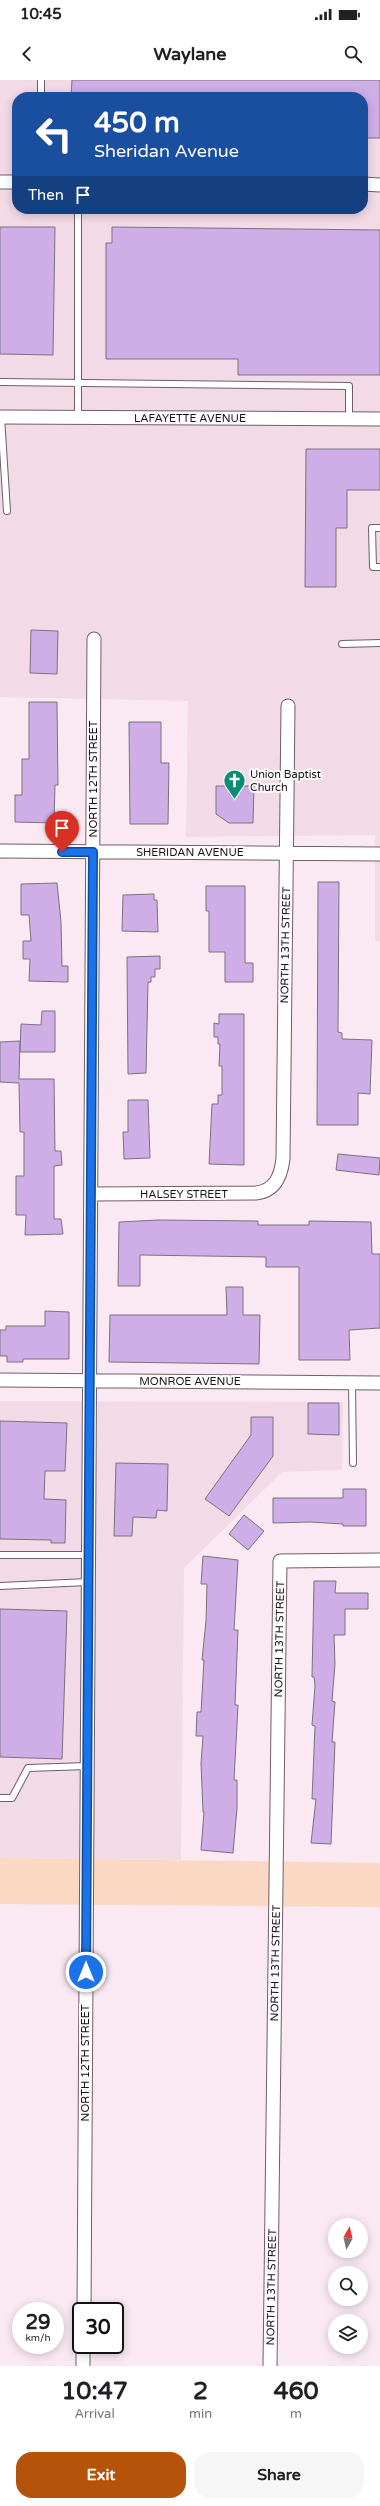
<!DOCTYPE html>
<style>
:root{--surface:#fff;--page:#f6f6f6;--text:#202124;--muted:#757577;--accent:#b45309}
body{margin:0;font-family:"Varela Round",sans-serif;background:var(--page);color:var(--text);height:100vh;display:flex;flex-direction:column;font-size:15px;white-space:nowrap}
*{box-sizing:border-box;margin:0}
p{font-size:13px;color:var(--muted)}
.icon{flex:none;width:22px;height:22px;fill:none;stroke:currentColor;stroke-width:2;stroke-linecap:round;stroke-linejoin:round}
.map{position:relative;height:2286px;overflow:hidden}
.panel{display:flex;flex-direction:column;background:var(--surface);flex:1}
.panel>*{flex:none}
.guide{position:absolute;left:12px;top:12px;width:356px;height:122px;border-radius:16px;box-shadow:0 2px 10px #0003;background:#1a4fa0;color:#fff;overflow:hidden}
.needle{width:26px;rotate:8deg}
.buttons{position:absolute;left:328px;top:2138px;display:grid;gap:8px}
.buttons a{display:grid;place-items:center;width:40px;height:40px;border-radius:50%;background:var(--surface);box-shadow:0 2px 10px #0003;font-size:20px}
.speed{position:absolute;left:12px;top:2222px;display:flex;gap:8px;font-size:20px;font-weight:700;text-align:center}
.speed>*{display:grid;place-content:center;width:52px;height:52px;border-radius:50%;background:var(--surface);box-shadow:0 2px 10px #0003;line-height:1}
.speed small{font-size:10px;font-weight:400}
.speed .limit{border:2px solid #111;border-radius:6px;background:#fff;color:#111}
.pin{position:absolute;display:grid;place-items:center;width:34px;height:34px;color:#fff;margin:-41px -17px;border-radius:50% 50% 50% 0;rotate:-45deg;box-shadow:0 0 4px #0007}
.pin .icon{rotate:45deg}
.me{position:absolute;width:44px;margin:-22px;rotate:0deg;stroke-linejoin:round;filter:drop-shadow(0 0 3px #0008)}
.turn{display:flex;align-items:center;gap:14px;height:84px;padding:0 16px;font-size:18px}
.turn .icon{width:52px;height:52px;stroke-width:2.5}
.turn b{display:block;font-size:28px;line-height:34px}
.then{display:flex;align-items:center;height:38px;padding:0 16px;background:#0003;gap:8px;font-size:15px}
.eta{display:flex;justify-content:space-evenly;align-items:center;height:68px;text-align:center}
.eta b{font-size:24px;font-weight:700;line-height:28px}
.button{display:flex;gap:8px;margin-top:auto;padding:8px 16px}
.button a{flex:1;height:46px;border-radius:16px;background:var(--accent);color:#fff;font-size:16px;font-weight:700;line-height:46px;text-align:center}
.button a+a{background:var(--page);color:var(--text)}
.status{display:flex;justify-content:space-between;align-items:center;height:28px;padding:0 20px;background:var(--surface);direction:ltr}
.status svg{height:11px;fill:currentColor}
header{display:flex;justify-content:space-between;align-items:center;height:52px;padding:0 16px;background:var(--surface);font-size:18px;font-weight:700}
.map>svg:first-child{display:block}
.built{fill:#f2dae6;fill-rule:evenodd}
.green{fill:#fad8c3}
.building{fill:#cfade7;stroke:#79727f}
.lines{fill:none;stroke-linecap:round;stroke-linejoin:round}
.service-casing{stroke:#6e5f66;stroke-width:8}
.minor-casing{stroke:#6e5f66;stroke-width:15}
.service{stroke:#fff;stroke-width:6}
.minor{stroke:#fff;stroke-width:13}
.route-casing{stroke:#114b97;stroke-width:10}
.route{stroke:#1a73e8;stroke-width:7}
.labels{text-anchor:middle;stroke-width:4;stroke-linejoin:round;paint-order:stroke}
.street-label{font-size:11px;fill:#161013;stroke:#fefbfc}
.poi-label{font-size:11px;fill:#161013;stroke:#fefbfc;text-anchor:start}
</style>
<div class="status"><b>10:45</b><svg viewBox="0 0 49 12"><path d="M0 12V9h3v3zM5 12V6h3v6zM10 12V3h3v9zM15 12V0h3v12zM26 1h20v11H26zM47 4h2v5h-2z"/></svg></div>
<header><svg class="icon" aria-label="back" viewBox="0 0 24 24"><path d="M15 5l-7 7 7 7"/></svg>Waylane<svg class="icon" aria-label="search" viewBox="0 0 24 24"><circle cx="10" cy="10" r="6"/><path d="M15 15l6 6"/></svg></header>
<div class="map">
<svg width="380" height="2286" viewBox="0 0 380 2286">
<rect width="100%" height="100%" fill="#fae9f2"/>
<path class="built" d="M0,0H380V861H375V755L186,757L188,621L0,617ZM17,17H363V129H17Z
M0,1321L343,1322L342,1390L282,1392L184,1488L181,1780L0,1778Z"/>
<path class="green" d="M0,1778L380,1783V1827L0,1824Z"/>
<path class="building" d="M72,0H380V58H363V17H71Z
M0,147H55L53,275L0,274Z
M112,147L380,150V295H238V279H106V163H112Z
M306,369H380V410H347V448H336V507H305Z
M31,550L58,551L57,594L30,593Z
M29,622H57L58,705H55L54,743L15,742V715H22V679H29Z
M129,642H161V683H169L168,744H130Z
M216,706H254L253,743H229L216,734Z
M318,802H339L338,952L342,953V959L372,960L370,1014L358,1013V1045H317Z
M57,803L61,842L62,886H68V902L29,901L30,879H23V861H31L29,835H21V804Z
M206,806H245V883H253V902H225V872H209V831H206Z
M154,814V820H157L158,852L122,851L123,815Z
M160,876V889H155V897H151V902H148L146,993L128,994L127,877Z
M42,931H55V972H20L21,944L41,945Z
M219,934H244V1085L209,1084L212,1024H218V1015H222V986H219L220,964H218V957H214V943L219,944Z
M20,961L19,999H54L55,1071H61L62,1085L54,1086V1139H61L63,1154L25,1155L26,1135H16V1096H24V1052H20L19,1003L0,1002V962Z
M128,1020H148L150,1078L124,1079L123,1052H128Z
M338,1074L380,1078L379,1095L336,1090Z
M158,1140L258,1141V1145H309V1141L371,1142L372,1174H380V1248L349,1250L350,1280H299V1187H266V1177L140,1175V1206H118L119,1142Z
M226,1207H243V1235H260L259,1284L109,1282L110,1235H227Z
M45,1231L69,1232V1279H23V1282H7V1276H0V1250H6V1246H45Z
M308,1323H339V1355L308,1354Z
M251,1337H273V1376L229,1436L205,1419L251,1355Z
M0,1341L67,1343L65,1391H45L44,1419L66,1420L65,1463H51V1460L0,1459Z
M116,1383L168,1384L167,1431L157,1430L156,1438L133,1437L132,1456H114Z
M343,1409H366V1446H343V1444L310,1442L273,1443V1418H343Z
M244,1435L264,1451L248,1470L229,1454Z
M203,1476L238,1480L234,1550H238L235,1625H238L234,1700H237V1728L233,1773L201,1770L204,1732H203L201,1683L203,1656H196L197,1632H201L204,1580H202L206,1541L207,1504H201Z
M314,1501H336L335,1513H368V1529H345V1555H334L335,1584L332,1621L335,1622L332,1662H335L331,1764L311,1763L316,1719H312L315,1646L312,1645L315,1606L314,1597H312Z
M0,1529L67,1531L62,1679L0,1677Z"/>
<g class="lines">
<defs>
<path id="service" d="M41,17V0
M0,302L349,306V339
M1,337L7,431
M78,337V129
M380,448H372L373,487H380
M342,564L380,563
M352,1303L353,1383
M0,1475H88
M0,1506L88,1502
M0,1718H12L28,1688L87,1686"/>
<path id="minor" d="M0,102H17
M363,104L380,105
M0,337L380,339
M0,771L380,774
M91,1114L256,1113C275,1111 281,1096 283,1079L288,626
M0,1300L380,1303
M84,2231L94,559
M83,2286V2265
M270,2286L280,1481L380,1480"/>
</defs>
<use href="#service" class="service-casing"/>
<use href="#minor" class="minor-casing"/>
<use href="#service" class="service"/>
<use href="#minor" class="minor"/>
</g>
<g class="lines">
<defs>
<path id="route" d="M62,772H93L86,1892"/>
</defs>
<use href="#route" class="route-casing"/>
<use href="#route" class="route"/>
</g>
<defs>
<symbol id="church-pin" viewBox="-11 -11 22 30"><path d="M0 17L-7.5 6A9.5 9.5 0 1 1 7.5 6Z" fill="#098d73" stroke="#fefbfc"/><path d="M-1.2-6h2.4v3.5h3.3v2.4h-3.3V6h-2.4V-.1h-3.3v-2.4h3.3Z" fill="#fff"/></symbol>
</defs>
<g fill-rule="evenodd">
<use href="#church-pin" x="222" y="688" width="25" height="34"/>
</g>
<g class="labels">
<g class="street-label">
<text x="190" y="342">LAFAYETTE AVENUE</text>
<text transform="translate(93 699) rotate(-90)" y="4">NORTH 12TH STREET</text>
<text x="190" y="776">SHERIDAN AVENUE</text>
<text transform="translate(285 865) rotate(-89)" y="4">NORTH 13TH STREET</text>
<text x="184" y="1118">HALSEY STREET</text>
<text x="190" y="1305">MONROE AVENUE</text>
<text transform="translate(279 1559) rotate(-89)" y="4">NORTH 13TH STREET</text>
<text transform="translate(275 1883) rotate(-89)" y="4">NORTH 13TH STREET</text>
<text transform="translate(85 1983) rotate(-90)" y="4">NORTH 12TH STREET</text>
<text transform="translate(271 2207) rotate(-89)" y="4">NORTH 13TH STREET</text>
</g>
<g class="poi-label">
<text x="250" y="698">Union Baptist<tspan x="250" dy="13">Church</tspan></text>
</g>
</g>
</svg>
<div class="buttons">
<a><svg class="needle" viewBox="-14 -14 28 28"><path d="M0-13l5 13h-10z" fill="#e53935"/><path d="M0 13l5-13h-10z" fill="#757577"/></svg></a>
<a><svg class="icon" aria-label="search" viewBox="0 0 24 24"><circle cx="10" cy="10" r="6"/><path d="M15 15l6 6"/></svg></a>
<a><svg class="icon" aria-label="layers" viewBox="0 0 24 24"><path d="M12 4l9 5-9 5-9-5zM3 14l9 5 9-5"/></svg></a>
</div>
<div class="speed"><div>29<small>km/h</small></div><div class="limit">30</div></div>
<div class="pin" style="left:62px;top:772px;background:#d93025"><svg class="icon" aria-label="arrive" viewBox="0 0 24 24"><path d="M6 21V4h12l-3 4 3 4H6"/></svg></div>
<svg class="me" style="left:86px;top:1892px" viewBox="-20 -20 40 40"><circle r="17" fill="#1a73e8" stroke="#fff" stroke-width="3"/><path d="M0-11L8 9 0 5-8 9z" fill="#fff"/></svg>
<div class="guide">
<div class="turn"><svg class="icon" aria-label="left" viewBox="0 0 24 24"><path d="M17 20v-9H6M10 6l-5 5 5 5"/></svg><div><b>450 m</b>Sheridan Avenue</div></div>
<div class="then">Then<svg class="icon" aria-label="arrive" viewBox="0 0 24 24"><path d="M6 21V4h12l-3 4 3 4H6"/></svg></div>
</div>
</div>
<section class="panel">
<div class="eta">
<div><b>10:47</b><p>Arrival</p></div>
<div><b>2</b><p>min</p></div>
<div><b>460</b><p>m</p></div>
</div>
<div class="button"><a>Exit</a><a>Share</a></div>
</section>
